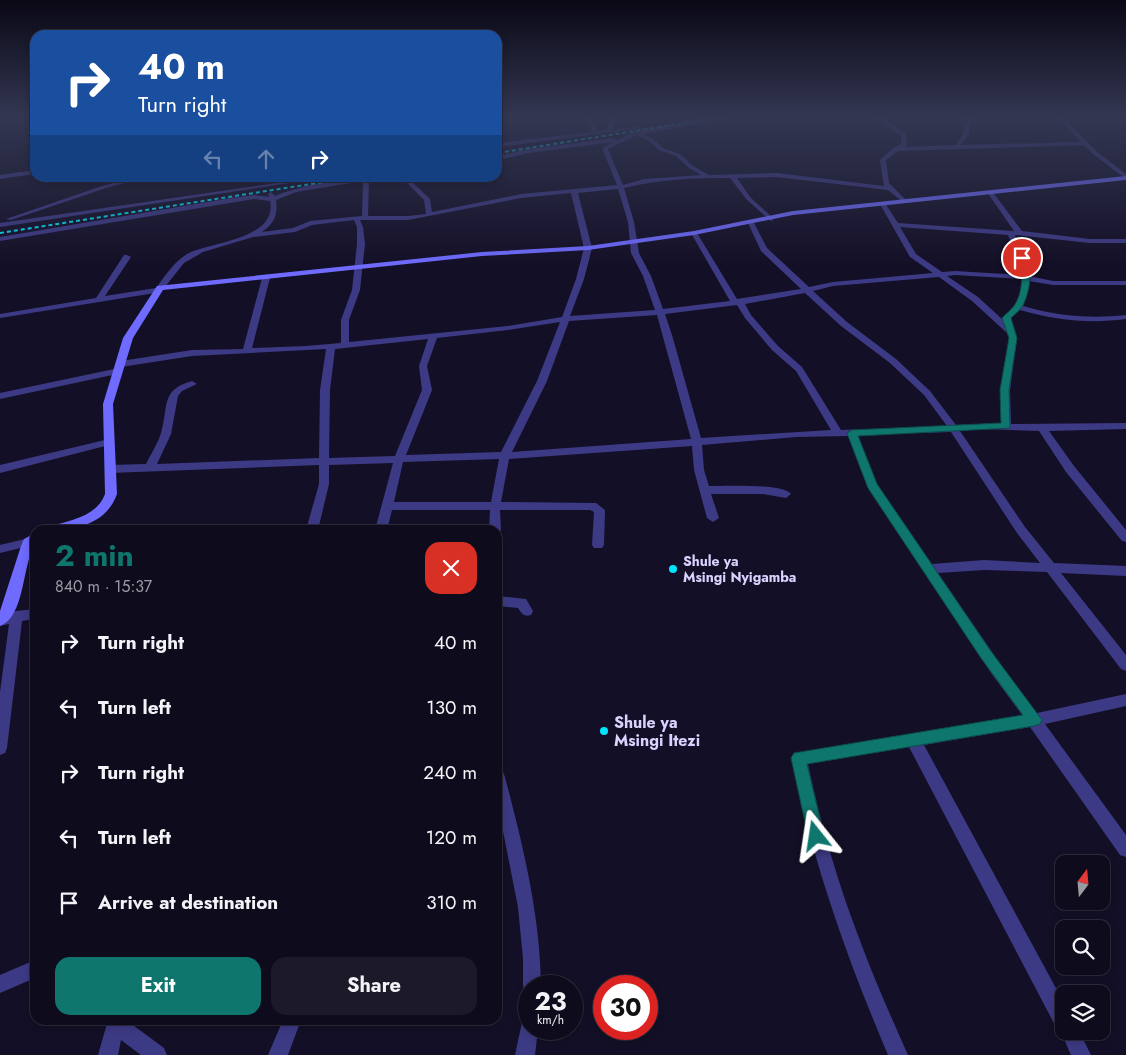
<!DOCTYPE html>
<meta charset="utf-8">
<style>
:root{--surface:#0e0b1c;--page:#1c1929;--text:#f1f3f6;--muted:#9b9ba3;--line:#2e2b3b;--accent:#0f766e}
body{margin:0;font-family:Jost,sans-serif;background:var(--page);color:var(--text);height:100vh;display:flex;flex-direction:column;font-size:19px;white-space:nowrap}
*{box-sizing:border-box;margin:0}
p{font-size:16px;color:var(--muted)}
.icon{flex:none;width:28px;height:28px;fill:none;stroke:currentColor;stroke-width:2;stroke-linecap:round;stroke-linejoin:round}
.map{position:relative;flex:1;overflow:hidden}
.details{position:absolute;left:30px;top:525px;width:472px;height:500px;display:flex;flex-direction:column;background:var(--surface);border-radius:15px;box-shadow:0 2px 8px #0003,0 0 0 1px var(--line)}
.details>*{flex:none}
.guide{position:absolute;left:30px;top:30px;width:472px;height:152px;border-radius:15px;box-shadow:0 2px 8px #0003,0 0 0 1px var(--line);background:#1a4fa0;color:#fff;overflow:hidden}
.needle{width:32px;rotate:16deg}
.fabs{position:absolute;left:1055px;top:855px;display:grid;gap:10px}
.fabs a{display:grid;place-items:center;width:55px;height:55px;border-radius:10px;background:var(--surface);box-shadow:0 2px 8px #0003,0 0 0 1px var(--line);font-size:25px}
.speed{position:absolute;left:518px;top:975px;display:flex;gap:10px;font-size:25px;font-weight:700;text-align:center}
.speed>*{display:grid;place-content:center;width:65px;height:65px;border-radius:50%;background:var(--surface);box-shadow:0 2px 8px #0003,0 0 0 1px var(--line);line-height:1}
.speed small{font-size:12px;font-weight:400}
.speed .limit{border:8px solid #d22;background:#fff;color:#111}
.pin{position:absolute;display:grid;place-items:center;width:42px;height:42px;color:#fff;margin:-21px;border:2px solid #fff;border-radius:50%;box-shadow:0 1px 5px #0007}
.me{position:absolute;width:55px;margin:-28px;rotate:345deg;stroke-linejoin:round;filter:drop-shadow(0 0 4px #0008)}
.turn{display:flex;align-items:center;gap:18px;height:105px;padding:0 25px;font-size:22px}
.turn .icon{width:65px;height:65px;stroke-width:2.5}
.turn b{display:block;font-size:35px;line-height:42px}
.lanes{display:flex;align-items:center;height:48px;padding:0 25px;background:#0003;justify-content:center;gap:25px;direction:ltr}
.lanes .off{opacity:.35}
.round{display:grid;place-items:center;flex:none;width:52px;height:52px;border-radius:15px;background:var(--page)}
.summary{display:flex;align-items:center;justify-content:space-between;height:85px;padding:0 25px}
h1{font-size:30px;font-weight:700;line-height:38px;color:var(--accent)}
.cta{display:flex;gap:10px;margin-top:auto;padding:10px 25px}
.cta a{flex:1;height:58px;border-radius:15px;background:var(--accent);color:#fff;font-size:20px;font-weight:700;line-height:58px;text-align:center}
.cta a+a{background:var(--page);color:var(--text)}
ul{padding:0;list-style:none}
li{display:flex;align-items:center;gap:15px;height:65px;padding:0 25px}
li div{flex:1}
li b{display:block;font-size:19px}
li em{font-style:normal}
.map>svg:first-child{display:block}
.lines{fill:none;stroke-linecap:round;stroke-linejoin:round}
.street{fill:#3d3a85;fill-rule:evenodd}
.secondary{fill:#6f6bff;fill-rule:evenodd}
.rail{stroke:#00e5ff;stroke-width:2;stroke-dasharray:4 3;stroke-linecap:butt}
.route{fill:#0f766e;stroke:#0a4d48}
.poi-dot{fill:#00e5ff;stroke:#130f26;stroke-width:2}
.labels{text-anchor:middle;stroke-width:5;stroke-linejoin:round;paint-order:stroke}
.poi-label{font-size:14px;font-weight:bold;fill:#d9d4ff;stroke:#130f26;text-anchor:start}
.near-poi-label{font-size:16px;font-weight:bold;fill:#d9d4ff;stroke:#130f26;text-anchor:start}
</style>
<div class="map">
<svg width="1126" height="1055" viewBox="0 0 1126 1055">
<rect width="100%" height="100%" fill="#130f26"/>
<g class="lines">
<path class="street" d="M586,118H591L598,131L607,130L611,118H617L612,130L640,126L643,128L498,147V143L593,132Z
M718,118H731L643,134L653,139L663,148L680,154L693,166L709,175L777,173L884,186L880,160L893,148L901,144V136L877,118H883L906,134L907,145L905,147L956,145L963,134L966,118H972L969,134L961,145L1081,142L1059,118H1064L1097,152L1126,174V179L1093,154L1084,145L898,151L886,160L889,183L907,201L904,203L888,190L777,177L737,178L751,198L773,218V220L771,221L747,200L730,178C694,178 660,179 624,188L634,222L639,253L651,276L663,309L730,301L691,233L694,231L697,233L737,299L801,289L761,251L748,223L751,221L754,223L767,248L809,287L833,282L933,273L910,257L880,204L883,202L885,203L898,223L1014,231L987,192L990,190L992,191L1022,231L1090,239H1126V243H1090L1015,235L1026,261L1029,276L1053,281H1126V285H1053L1029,281L1026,297L1023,306C1057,316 1090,319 1126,315V319C1089,324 1055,320 1020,310L1010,318L1017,338L1010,390L1011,424L1126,423V429L1049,431L1074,466L1126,530V542L1122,541L1066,472L1039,431L982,429L960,431L1025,527L1054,563L1126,566V576L1061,573L1126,655V671L1121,669L1047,572L984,570L938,573L1001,665L1037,713L1126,694V706L1045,724L1126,835V857L1120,855L1030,727L924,745L1064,1003V1031H1079L1091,1055H1071L1060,1030L1057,1029L909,747L808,764C821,826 839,887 862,946C876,983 892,1019 908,1055H888C847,958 812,861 792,758L794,753L1022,715L991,673L868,488L848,436L796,437L702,445L704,470L709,486C725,486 782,483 791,494L786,498L763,494H711L719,518L713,522L707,518L694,470L692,446L509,459L501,502L596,503L605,510L604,545L602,548H594L592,545L594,512L590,510H500L501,530L498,533V530H489L490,510H392L387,530H375L393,463L329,465V484L318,530H306L319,484V465L110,473L105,469L110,465L146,464C151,454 158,443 161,433C169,406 160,390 192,381L197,384L182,391L178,396L171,434L157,464L319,458L320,390L326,349L192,356L121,367L117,364L121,361L192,350L243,349L262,278L266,276L270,278L252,348L306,346L341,343V320L352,290L357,244V227L354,220L312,225L295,232L253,237L203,252L184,263L161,292L0,318V314L96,298L124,255H127L131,257L105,296L156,288C165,276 174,262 187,254C211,242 278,239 270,201L254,199L0,241V237L231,198L254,195L269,197L268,194L271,192L275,196C296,187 349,175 371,178L369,180L368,216H408L426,214L424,200L402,178H408L430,199L432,212L521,194L617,185L602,148L614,142L529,153L498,160V156L529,149L614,138L616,141L636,130ZM637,135L649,141L659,150L676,156L689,168L701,175L644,179L623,185L608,149ZM363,181L362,216L310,221L293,228L262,232C275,223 278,214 276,200L296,192ZM618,189L628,222L631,253L643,276L655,310L570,316L584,279L592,248L578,193ZM571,193L584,248L576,279L562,317L508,326L349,342V320L360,290L365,244L363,227L360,220H408L521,198ZM900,227L1008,235L1018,261L1021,275L955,271L942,272L916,254ZM955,275L1021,279C1021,288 1020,301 1013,308C1009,313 1004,313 1003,320L978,297L947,276ZM939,277L972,301L1007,333L1009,338L1000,390L1001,423L956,425L930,391L896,359L847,322L813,291L833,286ZM805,293L841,326L890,363L924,395L947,426L841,430L802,367L778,346L751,315L745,304ZM737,305L745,318L772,350L796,371L831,430L701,438L672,335L665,314ZM657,315L691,439L512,452L547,381L569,321ZM560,322L537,381L501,452L406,455L432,390L427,366L437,338L508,330ZM428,339L419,366L422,390L395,456L329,458L330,390L335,349ZM951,432L1017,533L1040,563L984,560L932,564L877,484L858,435ZM499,459L491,502H394L403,462Z
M35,170V174L0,179V175Z
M135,178H143L106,188L11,220L6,219L102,186Z
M311,178H323L0,227V223Z
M119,368L123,371L122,373L0,399V393Z
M109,439L114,442L113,444L0,473V465Z
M29,538L33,539L35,542L33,545L0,553V545Z
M498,596L526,599L533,611L531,615C524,617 522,614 518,608L498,606Z
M35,609V619L22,621L7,748L5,753L0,755V692L9,624L0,626V616L16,611Z
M498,770L503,772L505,777C523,846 540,914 541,986H529V994L526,992L523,986V959L518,907L498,806Z
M35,960V978L0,993V975Z
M108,1020H126L164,1048L167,1055H141L121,1040L118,1055H98Z
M283,1020H301L288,1055H268Z
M529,1020V1029H538L535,1055H515L522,1022Z"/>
<path class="secondary" d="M1126,176V180L793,215L694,235L588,250L482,256L163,290L133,338L113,404L117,494C106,525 75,530 46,530L48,527C69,520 96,518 105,494L103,404L123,338L157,286L482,252L588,246L694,231L793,211Z
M35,533V544C22,565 25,617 0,626V611L21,546L24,539Z"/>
<path class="rail" d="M498,153L715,118
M0,233L349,178"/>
</g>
<linearGradient id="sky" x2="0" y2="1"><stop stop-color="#0a0815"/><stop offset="0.44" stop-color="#333752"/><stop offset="1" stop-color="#333752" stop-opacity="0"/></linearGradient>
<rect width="1126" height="266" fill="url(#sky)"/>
<path class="route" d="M1022,256C1036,263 1029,295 1022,307C1019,311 1014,315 1011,318L1017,338L1009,390L1010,428L858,436L877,484L990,650L1042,720L1040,724L1034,726L807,764L824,836L821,842L816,844L810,842L808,836L791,758L794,753L1023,715L981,658L868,488L847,433L852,430L1001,423L1000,390L1009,338L1002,318C1006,314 1011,310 1014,306C1023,293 1024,272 1018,258Z"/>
<g class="poi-dot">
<circle cx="673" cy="569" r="5"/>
<circle cx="604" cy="731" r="5"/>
</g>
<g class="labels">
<g class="poi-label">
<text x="683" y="566">Shule ya<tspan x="683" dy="16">Msingi Nyigamba</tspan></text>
</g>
<g class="near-poi-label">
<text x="614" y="728">Shule ya<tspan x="614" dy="18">Msingi Itezi</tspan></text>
</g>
</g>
</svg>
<div class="fabs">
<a><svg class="needle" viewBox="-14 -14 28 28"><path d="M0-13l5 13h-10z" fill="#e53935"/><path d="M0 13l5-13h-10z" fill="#9b9ba3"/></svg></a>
<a><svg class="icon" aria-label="search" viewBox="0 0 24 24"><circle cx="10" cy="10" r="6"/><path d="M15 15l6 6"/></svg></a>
<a><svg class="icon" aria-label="layers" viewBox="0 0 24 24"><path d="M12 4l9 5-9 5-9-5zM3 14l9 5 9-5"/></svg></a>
</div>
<div class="speed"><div>23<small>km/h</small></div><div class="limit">30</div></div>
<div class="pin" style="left:1022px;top:258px;background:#d93025"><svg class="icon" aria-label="arrive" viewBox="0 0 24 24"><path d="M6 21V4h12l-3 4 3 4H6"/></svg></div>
<svg class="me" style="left:816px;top:836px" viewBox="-20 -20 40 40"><path d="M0-17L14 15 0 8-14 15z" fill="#0f766e" stroke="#fff" stroke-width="4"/></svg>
<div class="guide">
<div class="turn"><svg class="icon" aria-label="right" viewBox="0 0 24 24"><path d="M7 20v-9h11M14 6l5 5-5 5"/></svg><div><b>40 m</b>Turn right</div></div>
<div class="lanes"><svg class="icon off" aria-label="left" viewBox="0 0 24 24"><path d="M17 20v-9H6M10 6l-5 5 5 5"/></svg><svg class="icon off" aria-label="ahead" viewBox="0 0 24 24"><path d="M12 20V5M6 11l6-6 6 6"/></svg><svg class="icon" aria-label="right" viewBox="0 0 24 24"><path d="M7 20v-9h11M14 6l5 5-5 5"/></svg></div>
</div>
<section class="details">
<div class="summary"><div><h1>2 min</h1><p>840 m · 15:37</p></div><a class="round" style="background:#d93025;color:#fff"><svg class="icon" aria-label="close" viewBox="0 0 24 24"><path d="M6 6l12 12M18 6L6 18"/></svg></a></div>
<ul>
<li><svg class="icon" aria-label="right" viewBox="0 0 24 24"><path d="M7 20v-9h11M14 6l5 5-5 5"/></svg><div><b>Turn right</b></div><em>40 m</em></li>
<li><svg class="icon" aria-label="left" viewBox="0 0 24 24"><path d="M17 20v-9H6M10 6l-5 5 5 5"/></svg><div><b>Turn left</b></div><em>130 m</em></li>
<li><svg class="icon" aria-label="right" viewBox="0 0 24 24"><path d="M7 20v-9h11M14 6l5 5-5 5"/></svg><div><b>Turn right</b></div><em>240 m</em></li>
<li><svg class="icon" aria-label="left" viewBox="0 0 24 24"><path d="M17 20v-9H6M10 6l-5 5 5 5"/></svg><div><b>Turn left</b></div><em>120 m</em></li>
<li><svg class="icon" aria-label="arrive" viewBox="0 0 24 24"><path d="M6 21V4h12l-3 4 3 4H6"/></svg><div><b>Arrive at destination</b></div><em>310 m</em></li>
</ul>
<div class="cta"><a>Exit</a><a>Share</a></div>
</section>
</div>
